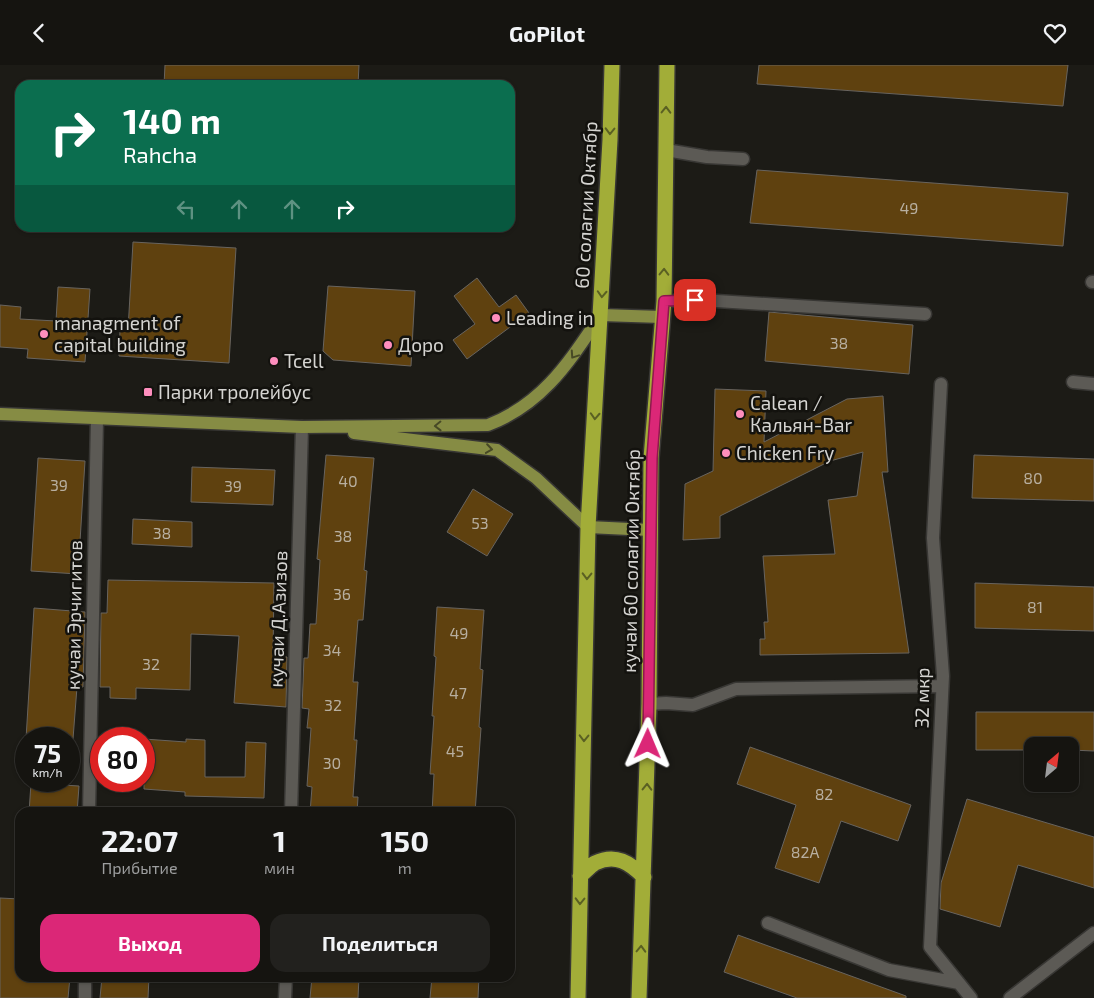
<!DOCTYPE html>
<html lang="ru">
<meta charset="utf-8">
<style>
:root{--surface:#151410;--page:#22211e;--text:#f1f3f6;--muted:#9d9e9f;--line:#343330;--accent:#db2777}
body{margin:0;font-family:"Exo 2",sans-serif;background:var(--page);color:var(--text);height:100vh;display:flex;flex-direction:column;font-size:19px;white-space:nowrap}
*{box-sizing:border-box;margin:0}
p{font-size:16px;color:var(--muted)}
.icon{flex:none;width:28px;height:28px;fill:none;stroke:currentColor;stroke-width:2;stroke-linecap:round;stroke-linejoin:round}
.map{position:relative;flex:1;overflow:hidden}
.side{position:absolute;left:15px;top:742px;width:500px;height:175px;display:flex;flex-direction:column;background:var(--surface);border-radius:15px;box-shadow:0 1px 4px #0004,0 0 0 1px var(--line)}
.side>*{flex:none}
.hud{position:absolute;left:15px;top:15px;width:500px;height:152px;border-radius:15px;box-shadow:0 1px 4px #0004,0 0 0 1px var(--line);background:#0b6e4f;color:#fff;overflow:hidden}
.needle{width:32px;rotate:28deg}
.controls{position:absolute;left:1024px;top:672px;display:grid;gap:10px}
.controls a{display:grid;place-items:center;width:55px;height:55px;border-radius:10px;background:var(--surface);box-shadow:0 1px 4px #0004,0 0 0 1px var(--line);font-size:25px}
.speed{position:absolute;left:15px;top:662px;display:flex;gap:10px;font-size:25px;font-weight:700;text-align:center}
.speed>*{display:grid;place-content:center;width:65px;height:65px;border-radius:50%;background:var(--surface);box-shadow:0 1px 4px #0004,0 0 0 1px var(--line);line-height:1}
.speed small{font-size:12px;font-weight:400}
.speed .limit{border:8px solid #d22;background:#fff;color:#111}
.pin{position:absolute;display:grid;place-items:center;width:42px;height:42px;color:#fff;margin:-21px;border-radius:10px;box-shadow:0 2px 8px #0006}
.me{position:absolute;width:55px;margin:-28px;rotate:1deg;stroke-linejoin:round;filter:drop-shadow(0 0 4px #0008)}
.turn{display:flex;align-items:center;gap:18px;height:105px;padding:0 25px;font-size:22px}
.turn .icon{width:65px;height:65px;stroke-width:2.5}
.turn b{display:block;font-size:35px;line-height:42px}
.lanes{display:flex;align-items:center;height:48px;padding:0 25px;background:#0003;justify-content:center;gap:25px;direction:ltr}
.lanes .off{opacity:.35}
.eta{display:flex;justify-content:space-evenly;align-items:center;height:85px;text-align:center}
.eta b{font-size:30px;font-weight:700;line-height:35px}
.button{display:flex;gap:10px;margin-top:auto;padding:10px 25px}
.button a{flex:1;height:58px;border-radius:15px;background:var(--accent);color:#fff;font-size:20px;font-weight:700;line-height:58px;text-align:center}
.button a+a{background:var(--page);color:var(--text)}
header{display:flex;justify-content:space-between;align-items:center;height:65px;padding:0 25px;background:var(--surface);font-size:22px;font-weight:700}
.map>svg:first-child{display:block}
.building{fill:#5f410f;stroke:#68645f}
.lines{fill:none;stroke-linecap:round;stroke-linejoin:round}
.minor-casing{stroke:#383734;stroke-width:15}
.major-casing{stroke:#383734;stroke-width:15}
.highway-casing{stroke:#383734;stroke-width:18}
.minor{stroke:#5c5a55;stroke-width:12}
.major{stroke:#868c44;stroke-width:12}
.highway{stroke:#a2ad38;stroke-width:15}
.oneway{stroke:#5a6023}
.oneway2{stroke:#474926}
.route-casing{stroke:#8e194d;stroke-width:12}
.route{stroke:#db2777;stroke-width:9}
.poi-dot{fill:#fe8ebd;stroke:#13120e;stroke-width:2}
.labels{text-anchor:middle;stroke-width:5;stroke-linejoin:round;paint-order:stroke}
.number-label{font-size:16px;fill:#b8afa0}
.street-label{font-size:19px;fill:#d5d4d1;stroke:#13120e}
.poi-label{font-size:19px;fill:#d5d4d1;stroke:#13120e;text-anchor:start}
</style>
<header><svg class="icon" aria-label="back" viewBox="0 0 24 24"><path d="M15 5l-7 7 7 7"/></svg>GoPilot<svg class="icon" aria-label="heart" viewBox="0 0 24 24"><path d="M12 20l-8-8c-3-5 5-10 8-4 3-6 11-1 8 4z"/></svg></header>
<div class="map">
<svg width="1094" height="933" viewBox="0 0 1094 933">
<rect width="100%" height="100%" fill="#1c1b16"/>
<path class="building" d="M165,0H359L358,20H164Z
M759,0H1068L1063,41L757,19Z
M757,105L1068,128L1063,181L750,158Z
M133,177L236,183L229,298L119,291L120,265H128Z
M477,213L499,242L516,230L529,248L467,294L453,275L475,259L454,231Z
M328,221L415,226L411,301L333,295L323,286Z
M58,222L90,224L85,297L27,293L28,284L0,282V240L21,242L20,254L56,256Z
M769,247L913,260L909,309L765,296Z
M715,324L766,326L764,377L847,334L883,331L888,407H882L909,588L760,590V574H765L764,557H768L763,491L835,489L828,435L857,431L863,387L830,396L720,451V473L683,475L685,419L713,406Z
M326,390L374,393L364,505L367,506L363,555H358L353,617H358L354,675H357L353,732H358L357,748H310L312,722L307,721L311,663H307L309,644L302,643L304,593H308L310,559H316L320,495L317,494Z
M974,390L1094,394V436L972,433Z
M38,393L85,396L78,509L31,506Z
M192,402L275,405L273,440L191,437Z
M473,424L513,449L487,491L447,467Z
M133,454L192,457V482L132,479Z
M108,515L274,518L273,591L287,592L286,642L234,638L239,571L191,569L190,625L136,623V634L110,633V622H100L101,548H107Z
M975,518L1094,522V566L975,563Z
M437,542L484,545L480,604L483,605L479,662L481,663L475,748H432L434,709H430L434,651H432L436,592L434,591Z
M34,543L85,547L83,622H77L73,674H26Z
M976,647H1094V686L1070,685V681H1032V685H976Z
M144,674L186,677V674L205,675V712H245L246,677L266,678L264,733L185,731V727L144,724Z
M750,682L911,740L898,776L841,756L819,818L775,803L796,740L737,719Z
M31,718L79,721L77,748H29Z
M967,734L1094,772V823L1018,800L1000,862L940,844L941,818Z
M0,833L20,834V912H70L68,933H0Z
M738,870L906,931V933H797L724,907Z
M102,912H149L148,933H100Z
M312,912H359L358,933H310Z
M432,912H479L478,933H430Z"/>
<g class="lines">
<defs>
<path id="minor" d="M666,85L707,92L743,94
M1092,217H1094
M664,236L701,235L925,249
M1073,317L1094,319
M941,319L933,473L943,611L930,882L971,933
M649,639L666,638L693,640L736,624L942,621
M89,748L97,354
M291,748L302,362
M768,858L889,905L959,918
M85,933V912
M285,933L286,912
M1010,933L1094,868"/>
<path id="major" d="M0,349L302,362L488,360C543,339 569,297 601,250L662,252
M354,368L497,385L536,413L588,462L650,465"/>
<path id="highway" d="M580,811C585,807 590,801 595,798C616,788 630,798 644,812
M578,933L588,462L610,75L612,0
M639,933L649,639L651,393L664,236L667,0"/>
</defs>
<use href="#minor" class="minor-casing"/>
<use href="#major" class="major-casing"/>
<use href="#highway" class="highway-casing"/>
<use href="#minor" class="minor"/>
<use href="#major" class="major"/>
<use href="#highway" class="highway"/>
</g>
<defs><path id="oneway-chevron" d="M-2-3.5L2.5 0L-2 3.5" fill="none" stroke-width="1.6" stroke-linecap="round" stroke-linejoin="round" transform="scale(1.25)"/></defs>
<g class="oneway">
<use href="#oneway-chevron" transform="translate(666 45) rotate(-89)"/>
<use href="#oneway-chevron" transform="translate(610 66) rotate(91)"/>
<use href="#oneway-chevron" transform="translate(664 207) rotate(-89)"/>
<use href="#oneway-chevron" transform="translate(602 229) rotate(93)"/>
<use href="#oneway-chevron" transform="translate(595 351) rotate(93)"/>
<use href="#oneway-chevron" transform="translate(587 511) rotate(91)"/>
<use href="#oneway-chevron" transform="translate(584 673) rotate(91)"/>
<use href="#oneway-chevron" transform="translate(647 722) rotate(-89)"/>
<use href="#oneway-chevron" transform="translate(580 836) rotate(91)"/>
<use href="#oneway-chevron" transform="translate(641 884) rotate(-88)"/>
</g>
<g class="oneway2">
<use href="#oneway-chevron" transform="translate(574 290) rotate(124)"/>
<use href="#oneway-chevron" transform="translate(438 361) rotate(179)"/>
<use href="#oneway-chevron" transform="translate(489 384) rotate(8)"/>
</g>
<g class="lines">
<defs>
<path id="route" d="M648,679L652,393L664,236L695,235"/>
</defs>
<use href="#route" class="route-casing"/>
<use href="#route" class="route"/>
</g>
<g class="poi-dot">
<circle cx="496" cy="253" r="5"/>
<circle cx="44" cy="269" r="5"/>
<circle cx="388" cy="280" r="5"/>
<circle cx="274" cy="296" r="5"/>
<rect x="143" y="322" width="10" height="10" rx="2.5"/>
<circle cx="740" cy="349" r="5"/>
<circle cx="726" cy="388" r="5"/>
</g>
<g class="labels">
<g class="number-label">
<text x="909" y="149">49</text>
<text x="839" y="284">38</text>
<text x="1033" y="419">80</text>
<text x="348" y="422">40</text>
<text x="59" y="426">39</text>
<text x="233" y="427">39</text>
<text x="480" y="464">53</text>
<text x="162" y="474">38</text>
<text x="343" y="477">38</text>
<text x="342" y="535">36</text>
<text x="1035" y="548">81</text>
<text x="459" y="574">49</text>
<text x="332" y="591">34</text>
<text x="151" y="605">32</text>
<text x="458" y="634">47</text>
<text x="333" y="646">32</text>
<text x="455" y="692">45</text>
<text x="332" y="704">30</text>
<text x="824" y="735">82</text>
<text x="805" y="793">82А</text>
</g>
<g class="street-label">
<text transform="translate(586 140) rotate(-87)" y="7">60 солагии Октябр</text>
<text transform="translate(631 496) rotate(-89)" y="7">кучаи 60 солагии Октябр</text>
<text transform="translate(74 550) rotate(-89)" y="7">кучаи Эрчигитов</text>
<text transform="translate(278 554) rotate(-88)" y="7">кучаи Д.Азизов</text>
<text transform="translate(922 633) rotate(-89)" y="7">32 мкр</text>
</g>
<g class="poi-label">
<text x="506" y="260">Leading in</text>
<text x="54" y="265">managment of<tspan x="54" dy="22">capital building</tspan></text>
<text x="398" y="287">Доро</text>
<text x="284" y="303">Tcell</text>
<text x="158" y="334">Парки тролейбус</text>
<text x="750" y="345">Calean /<tspan x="750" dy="22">Кальян-Bar</tspan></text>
<text x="736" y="395">Chicken Fry</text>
</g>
</g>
</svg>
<div class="controls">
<a><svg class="needle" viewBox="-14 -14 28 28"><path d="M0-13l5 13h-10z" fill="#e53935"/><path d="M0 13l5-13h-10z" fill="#9d9e9f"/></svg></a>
</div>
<div class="speed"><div>75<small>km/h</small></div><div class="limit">80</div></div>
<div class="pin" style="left:695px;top:235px;background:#d93025"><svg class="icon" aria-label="arrive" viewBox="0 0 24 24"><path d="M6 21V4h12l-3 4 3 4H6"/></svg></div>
<svg class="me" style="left:648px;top:679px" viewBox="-20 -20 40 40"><path d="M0-17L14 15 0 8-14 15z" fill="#db2777" stroke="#fff" stroke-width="4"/></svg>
<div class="hud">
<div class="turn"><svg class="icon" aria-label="right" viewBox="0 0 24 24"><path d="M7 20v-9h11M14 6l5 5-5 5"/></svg><div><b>140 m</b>Rahcha</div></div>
<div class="lanes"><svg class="icon off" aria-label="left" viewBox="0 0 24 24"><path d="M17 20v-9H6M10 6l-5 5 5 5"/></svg><svg class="icon off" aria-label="ahead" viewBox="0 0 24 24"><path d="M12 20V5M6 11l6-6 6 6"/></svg><svg class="icon off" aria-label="ahead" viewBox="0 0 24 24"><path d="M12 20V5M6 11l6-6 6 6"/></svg><svg class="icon" aria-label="right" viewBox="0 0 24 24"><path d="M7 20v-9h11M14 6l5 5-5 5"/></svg></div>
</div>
<section class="side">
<div class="eta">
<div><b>22:07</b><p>Прибытие</p></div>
<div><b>1</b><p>мин</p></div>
<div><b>150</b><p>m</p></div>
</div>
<div class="button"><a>Выход</a><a>Поделиться</a></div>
</section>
</div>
